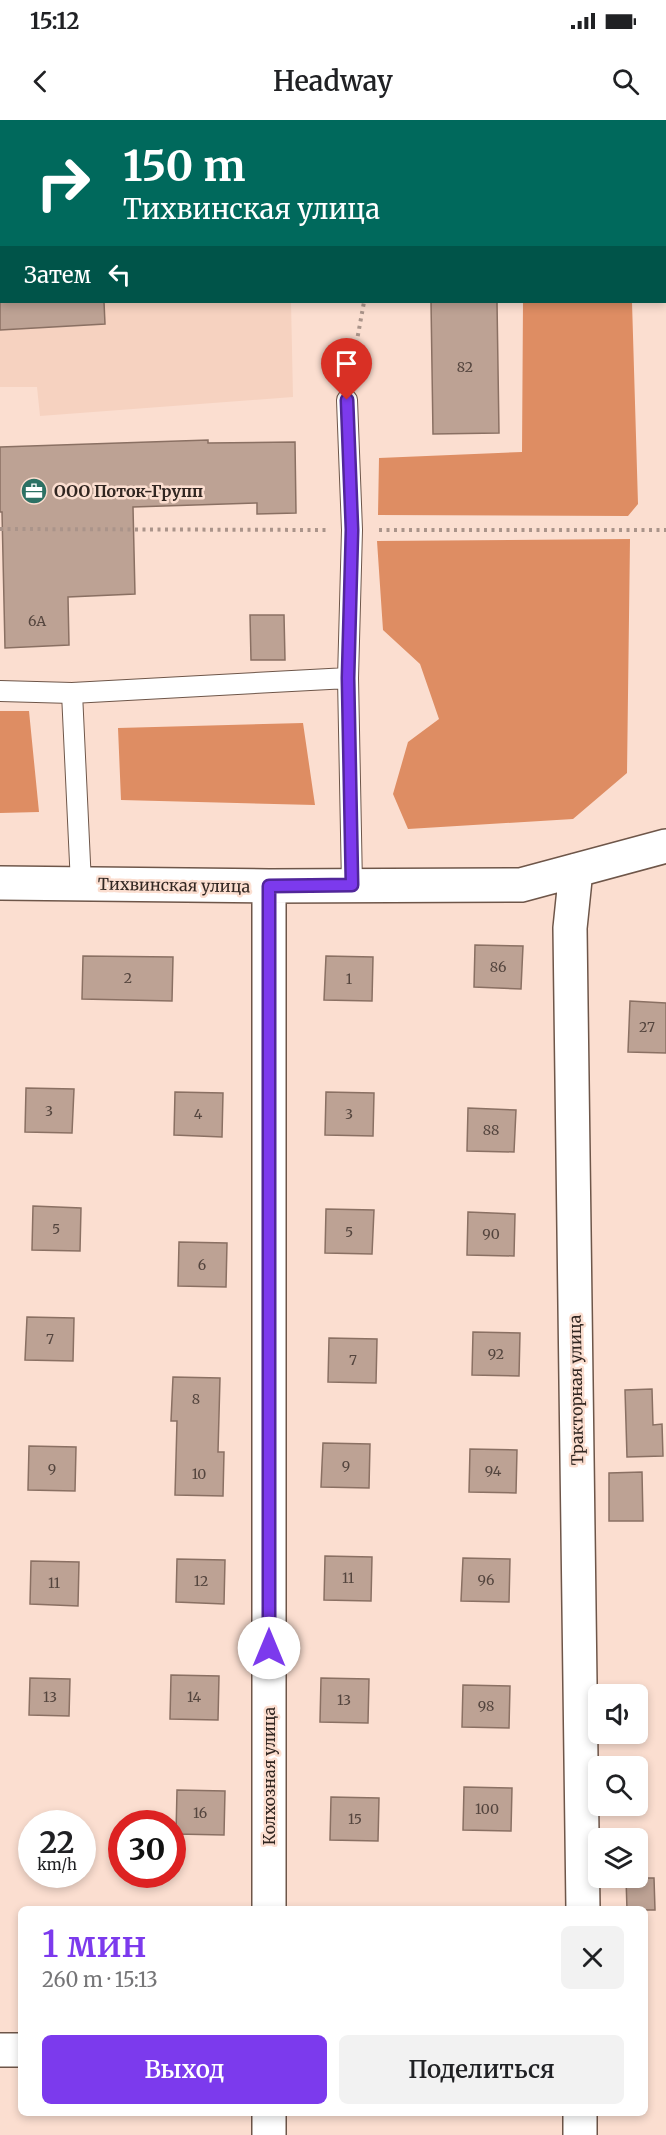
<!DOCTYPE html>
<html lang="ru">
<meta charset="utf-8">
<style>
:root{--surface:#fff;--page:#f2f2f2;--text:#202124;--muted:#757577;--accent:#7c3aed}
body{margin:0;font-family:Merriweather,serif;background:var(--page);color:var(--text);height:100vh;display:flex;flex-direction:column;font-size:22px;white-space:nowrap}
*{box-sizing:border-box;margin:0}
p{font-size:20px;color:var(--muted)}
.icon{flex:none;width:33px;height:33px;fill:none;stroke:currentColor;stroke-width:2;stroke-linecap:round;stroke-linejoin:round}
.map{position:relative;flex:1;overflow:hidden}
.sheet{position:absolute;left:18px;top:1786px;width:630px;height:210px;display:flex;flex-direction:column;background:var(--surface);border-radius:9px;box-shadow:0 3px 9px #0003}
.sheet>*{flex:none}
.hud{position:absolute;left:0px;top:0px;width:666px;height:183px;box-shadow:0 3px 9px #0003;background:#00695c;color:#fff;overflow:hidden}
.fabs{position:absolute;left:588px;top:1564px;display:grid;gap:12px}
.fabs a{display:grid;place-items:center;width:60px;height:60px;border-radius:9px;background:var(--surface);box-shadow:0 3px 9px #0003;font-size:30px}
.speed{position:absolute;left:18px;top:1690px;display:flex;gap:12px;font-size:30px;font-weight:700;text-align:center}
.speed>*{display:grid;place-content:center;width:78px;height:78px;border-radius:50%;background:var(--surface);box-shadow:0 3px 9px #0003;line-height:1}
.speed small{font-size:15px;font-weight:400}
.speed .limit{border:9px solid #d22;background:#fff;color:#111}
.pin{position:absolute;display:grid;place-items:center;width:51px;height:51px;color:#fff;margin:-62px -26px;border-radius:50% 50% 50% 0;rotate:-45deg;box-shadow:0 0 6px #0007}
.pin .icon{rotate:45deg}
.me{position:absolute;width:66px;margin:-33px;rotate:0deg;stroke-linejoin:round;filter:drop-shadow(0 0 4px #0008)}
.turn{display:flex;align-items:center;gap:21px;height:126px;padding:0 24px;font-size:27px}
.turn .icon{width:78px;height:78px;stroke-width:2.5}
.turn b{display:block;font-size:42px;line-height:51px}
.then{display:flex;align-items:center;height:57px;padding:0 24px;background:#0003;gap:12px;font-size:22px}
.round{display:grid;place-items:center;flex:none;width:63px;height:63px;border-radius:9px;background:var(--page)}
.headline{display:flex;align-items:center;justify-content:space-between;height:102px;padding:0 24px}
h1{font-size:36px;font-weight:600;line-height:45px;color:var(--accent)}
.button{display:flex;gap:12px;margin-top:auto;padding:12px 24px}
.button a{flex:1;height:69px;border-radius:9px;background:var(--accent);color:#fff;font-size:24px;font-weight:600;line-height:69px;text-align:center}
.button a+a{background:var(--page);color:var(--text)}
.status{display:flex;justify-content:space-between;align-items:center;height:42px;padding:0 30px;background:var(--surface);direction:ltr}
.status svg{height:16px;fill:currentColor}
header{display:flex;justify-content:space-between;align-items:center;height:78px;padding:0 24px;background:var(--surface);font-size:27px;font-weight:600}
.map>svg:first-child{display:block}
.built{fill:#f6d2c0}
.forest{fill:#de8d63}
.building{fill:#bda294;stroke:#8a7063;stroke-width:1.5}
.lines{fill:none;stroke-linecap:round;stroke-linejoin:round}
.lane-casing{stroke:#6e5649;stroke-width:22}
.street-casing{stroke:#6e5649;stroke-width:36}
.path{stroke:#aa948a;stroke-width:4;stroke-dasharray:3 4.5;stroke-linecap:butt}
.lane{stroke:#fff;stroke-width:20}
.street{stroke:#fff;stroke-width:33}
.route-casing{stroke:#51269a;stroke-width:15}
.route{stroke:#7c3aed;stroke-width:10}
.labels{text-anchor:middle;stroke-width:5;stroke-linejoin:round;paint-order:stroke}
.number-label{font-size:14px;fill:#54453e}
.poi-label{font-size:16px;font-weight:bold;fill:#312621;stroke:#fbded0;text-anchor:start}
.street-label{font-size:16px;fill:#312621;stroke:#fbded0}
</style>
<div class="status"><b>15:12</b><svg viewBox="0 0 49 12"><path d="M0 12V9h3v3zM5 12V6h3v6zM10 12V3h3v9zM15 12V0h3v12zM26 1h20v11H26zM47 4h2v5h-2z"/></svg></div>
<header><svg class="icon" aria-label="back" viewBox="0 0 24 24"><path d="M15 5l-7 7 7 7"/></svg>Headway<svg class="icon" aria-label="search" viewBox="0 0 24 24"><circle cx="10" cy="10" r="6"/><path d="M15 15l6 6"/></svg></header>
<div class="map">
<svg width="666" height="2015" viewBox="0 0 666 2015">
<rect width="100%" height="100%" fill="#fbded0"/>
<path class="built" d="M0,101H2V182H291L293,277L40,296L37,267H0Z"/>
<path class="forest" d="M523,182H632L638,384L628,396L378,395L379,338L522,332Z
M630,419L627,653L573,699L408,709L393,674L408,622L439,599L420,544L383,510L377,421Z
M0,591H29L39,692L0,693Z
M303,603L315,685L121,680L118,608Z"/>
<path class="building" d="M0,182H104L105,204L0,210Z
M431,182H497L499,313L433,314Z
M208,320V323L295,322L296,393L257,394V383L133,387L135,474L68,477L69,525L5,528L2,392H0V327Z
M250,495H284L285,540H251Z
M475,825L523,826L521,869L474,867Z
M83,836L173,837L172,881L82,879Z
M326,836L373,837L372,881L324,880Z
M630,881L666,883V933L628,932Z
M26,968L74,969L72,1013L25,1012Z
M175,972L223,973L222,1017L174,1015Z
M326,972L374,973L373,1016L325,1015Z
M468,988L516,990L514,1032L467,1031Z
M33,1086L81,1088L80,1131L32,1130Z
M326,1089L374,1090L372,1134L325,1133Z
M468,1092L515,1094L514,1136L467,1135Z
M179,1122L227,1123L226,1167L178,1166Z
M27,1197L74,1198L73,1241L25,1240Z
M473,1212L520,1213L519,1256L472,1255Z
M329,1218L377,1219L376,1263L328,1262Z
M173,1257L220,1258L218,1332H224L223,1376L175,1375L177,1301H171Z
M652,1269L653,1305L662,1304L663,1336L627,1337L625,1270Z
M323,1323L370,1324L369,1368L321,1367Z
M29,1326L76,1327L75,1371L28,1370Z
M470,1329L517,1330L516,1373L469,1372Z
M642,1352L643,1401H609V1353Z
M325,1436L372,1437L371,1481L324,1480Z
M463,1438L510,1439L509,1482L461,1481Z
M177,1439L225,1440L224,1484L176,1482Z
M31,1441L79,1442L78,1486L30,1484Z
M171,1555L219,1556L218,1600L170,1599Z
M30,1558L70,1559L69,1596L29,1595Z
M321,1558L369,1559L368,1603L320,1602Z
M463,1565L510,1566L509,1608L462,1607Z
M464,1667L512,1668L511,1711L463,1710Z
M177,1670L225,1671L224,1715L176,1714Z
M331,1677L379,1678L378,1721L330,1720Z
M626,1758H654L655,1790H627Z"/>
<g class="lines">
<defs>
<path id="lane" d="M383,0V2
M347,280L352,410L348,558
M0,571L72,573L348,558L352,765
M72,573L81,764"/>
<path id="street" d="M666,0V19
M664,53H666
M0,72H2
M576,750L570,808L583,1790
M0,763L269,766L521,765L666,726
M269,1790V766
M0,1930H21
M269,1994V2015
M580,2015V1994"/>
</defs>
<use href="#lane" class="lane-casing"/>
<use href="#street" class="street-casing"/>
<path class="path" d="M351,253L364,182
M0,409L326,410
M379,410H666"/>
<use href="#lane" class="lane"/>
<use href="#street" class="street"/>
</g>
<g class="lines">
<defs>
<path id="route" d="M269,1528V766L352,765L348,558L352,410L347,280"/>
</defs>
<use href="#route" class="route-casing"/>
<use href="#route" class="route"/>
</g>
<defs>
<symbol id="office-disc" viewBox="-11 -11 22 22"><circle r="9.5" fill="#2c7164" stroke="#fbded0"/><path d="M-6-3h4V-5.5h4V-3h4V5H-6ZM-1-4.5V-3h2v-1.5ZM-6 0V1H6V0Z" fill="#fff"/></symbol>
</defs>
<g fill-rule="evenodd">
<use href="#office-disc" x="19" y="356" width="30" height="30"/>
</g>
<g class="labels">
<g class="number-label">
<text x="465" y="252">82</text>
<text x="37" y="506">6А</text>
<text x="498" y="852">86</text>
<text x="128" y="863">2</text>
<text x="349" y="864">1</text>
<text x="647" y="912">27</text>
<text x="49" y="996">3</text>
<text x="198" y="999">4</text>
<text x="349" y="999">3</text>
<text x="491" y="1015">88</text>
<text x="56" y="1114">5</text>
<text x="349" y="1117">5</text>
<text x="491" y="1119">90</text>
<text x="202" y="1150">6</text>
<text x="50" y="1224">7</text>
<text x="496" y="1239">92</text>
<text x="353" y="1245">7</text>
<text x="196" y="1284">8</text>
<text x="346" y="1351">9</text>
<text x="52" y="1354">9</text>
<text x="493" y="1356">94</text>
<text x="199" y="1359">10</text>
<text x="348" y="1463">11</text>
<text x="486" y="1465">96</text>
<text x="201" y="1466">12</text>
<text x="54" y="1468">11</text>
<text x="50" y="1582">13</text>
<text x="194" y="1582">14</text>
<text x="344" y="1585">13</text>
<text x="486" y="1591">98</text>
<text x="487" y="1694">100</text>
<text x="200" y="1698">16</text>
<text x="355" y="1704">15</text>
</g>
<g class="poi-label">
<text x="54" y="377">ООО Поток-Групп</text>
</g>
<g class="street-label">
<text transform="translate(174 765) rotate(1)" y="6">Тихвинская улица</text>
<text transform="translate(576 1270) rotate(-91)" y="6">Тракторная улица</text>
<text transform="translate(269 1656) rotate(-90)" y="6">Колхозная улица</text>
</g>
</g>
</svg>
<div class="fabs">
<a><svg class="icon" aria-label="sound" viewBox="0 0 24 24"><path d="M4 9h4l5-4v14l-5-4H4zM17 9q2 3 0 6"/></svg></a>
<a><svg class="icon" aria-label="search" viewBox="0 0 24 24"><circle cx="10" cy="10" r="6"/><path d="M15 15l6 6"/></svg></a>
<a><svg class="icon" aria-label="layers" viewBox="0 0 24 24"><path d="M12 4l9 5-9 5-9-5zM3 14l9 5 9-5"/></svg></a>
</div>
<div class="speed"><div>22<small>km/h</small></div><div class="limit">30</div></div>
<div class="pin" style="left:347px;top:280px;background:#d93025"><svg class="icon" aria-label="arrive" viewBox="0 0 24 24"><path d="M6 21V4h12l-3 4 3 4H6"/></svg></div>
<svg class="me" style="left:269px;top:1528px" viewBox="-20 -20 40 40"><circle r="19" fill="#fff"/><path d="M0-13L10 11 0 6-10 11z" fill="#7c3aed"/></svg>
<div class="hud">
<div class="turn"><svg class="icon" aria-label="right" viewBox="0 0 24 24"><path d="M7 20v-9h11M14 6l5 5-5 5"/></svg><div><b>150 m</b>Тихвинская улица</div></div>
<div class="then">Затем<svg class="icon" aria-label="left" viewBox="0 0 24 24"><path d="M17 20v-9H6M10 6l-5 5 5 5"/></svg></div>
</div>
<section class="sheet">
<div class="headline"><div><h1>1 мин</h1><p>260 m · 15:13</p></div><a class="round"><svg class="icon" aria-label="close" viewBox="0 0 24 24"><path d="M6 6l12 12M18 6L6 18"/></svg></a></div>
<div class="button"><a>Выход</a><a>Поделиться</a></div>
</section>
</div>
